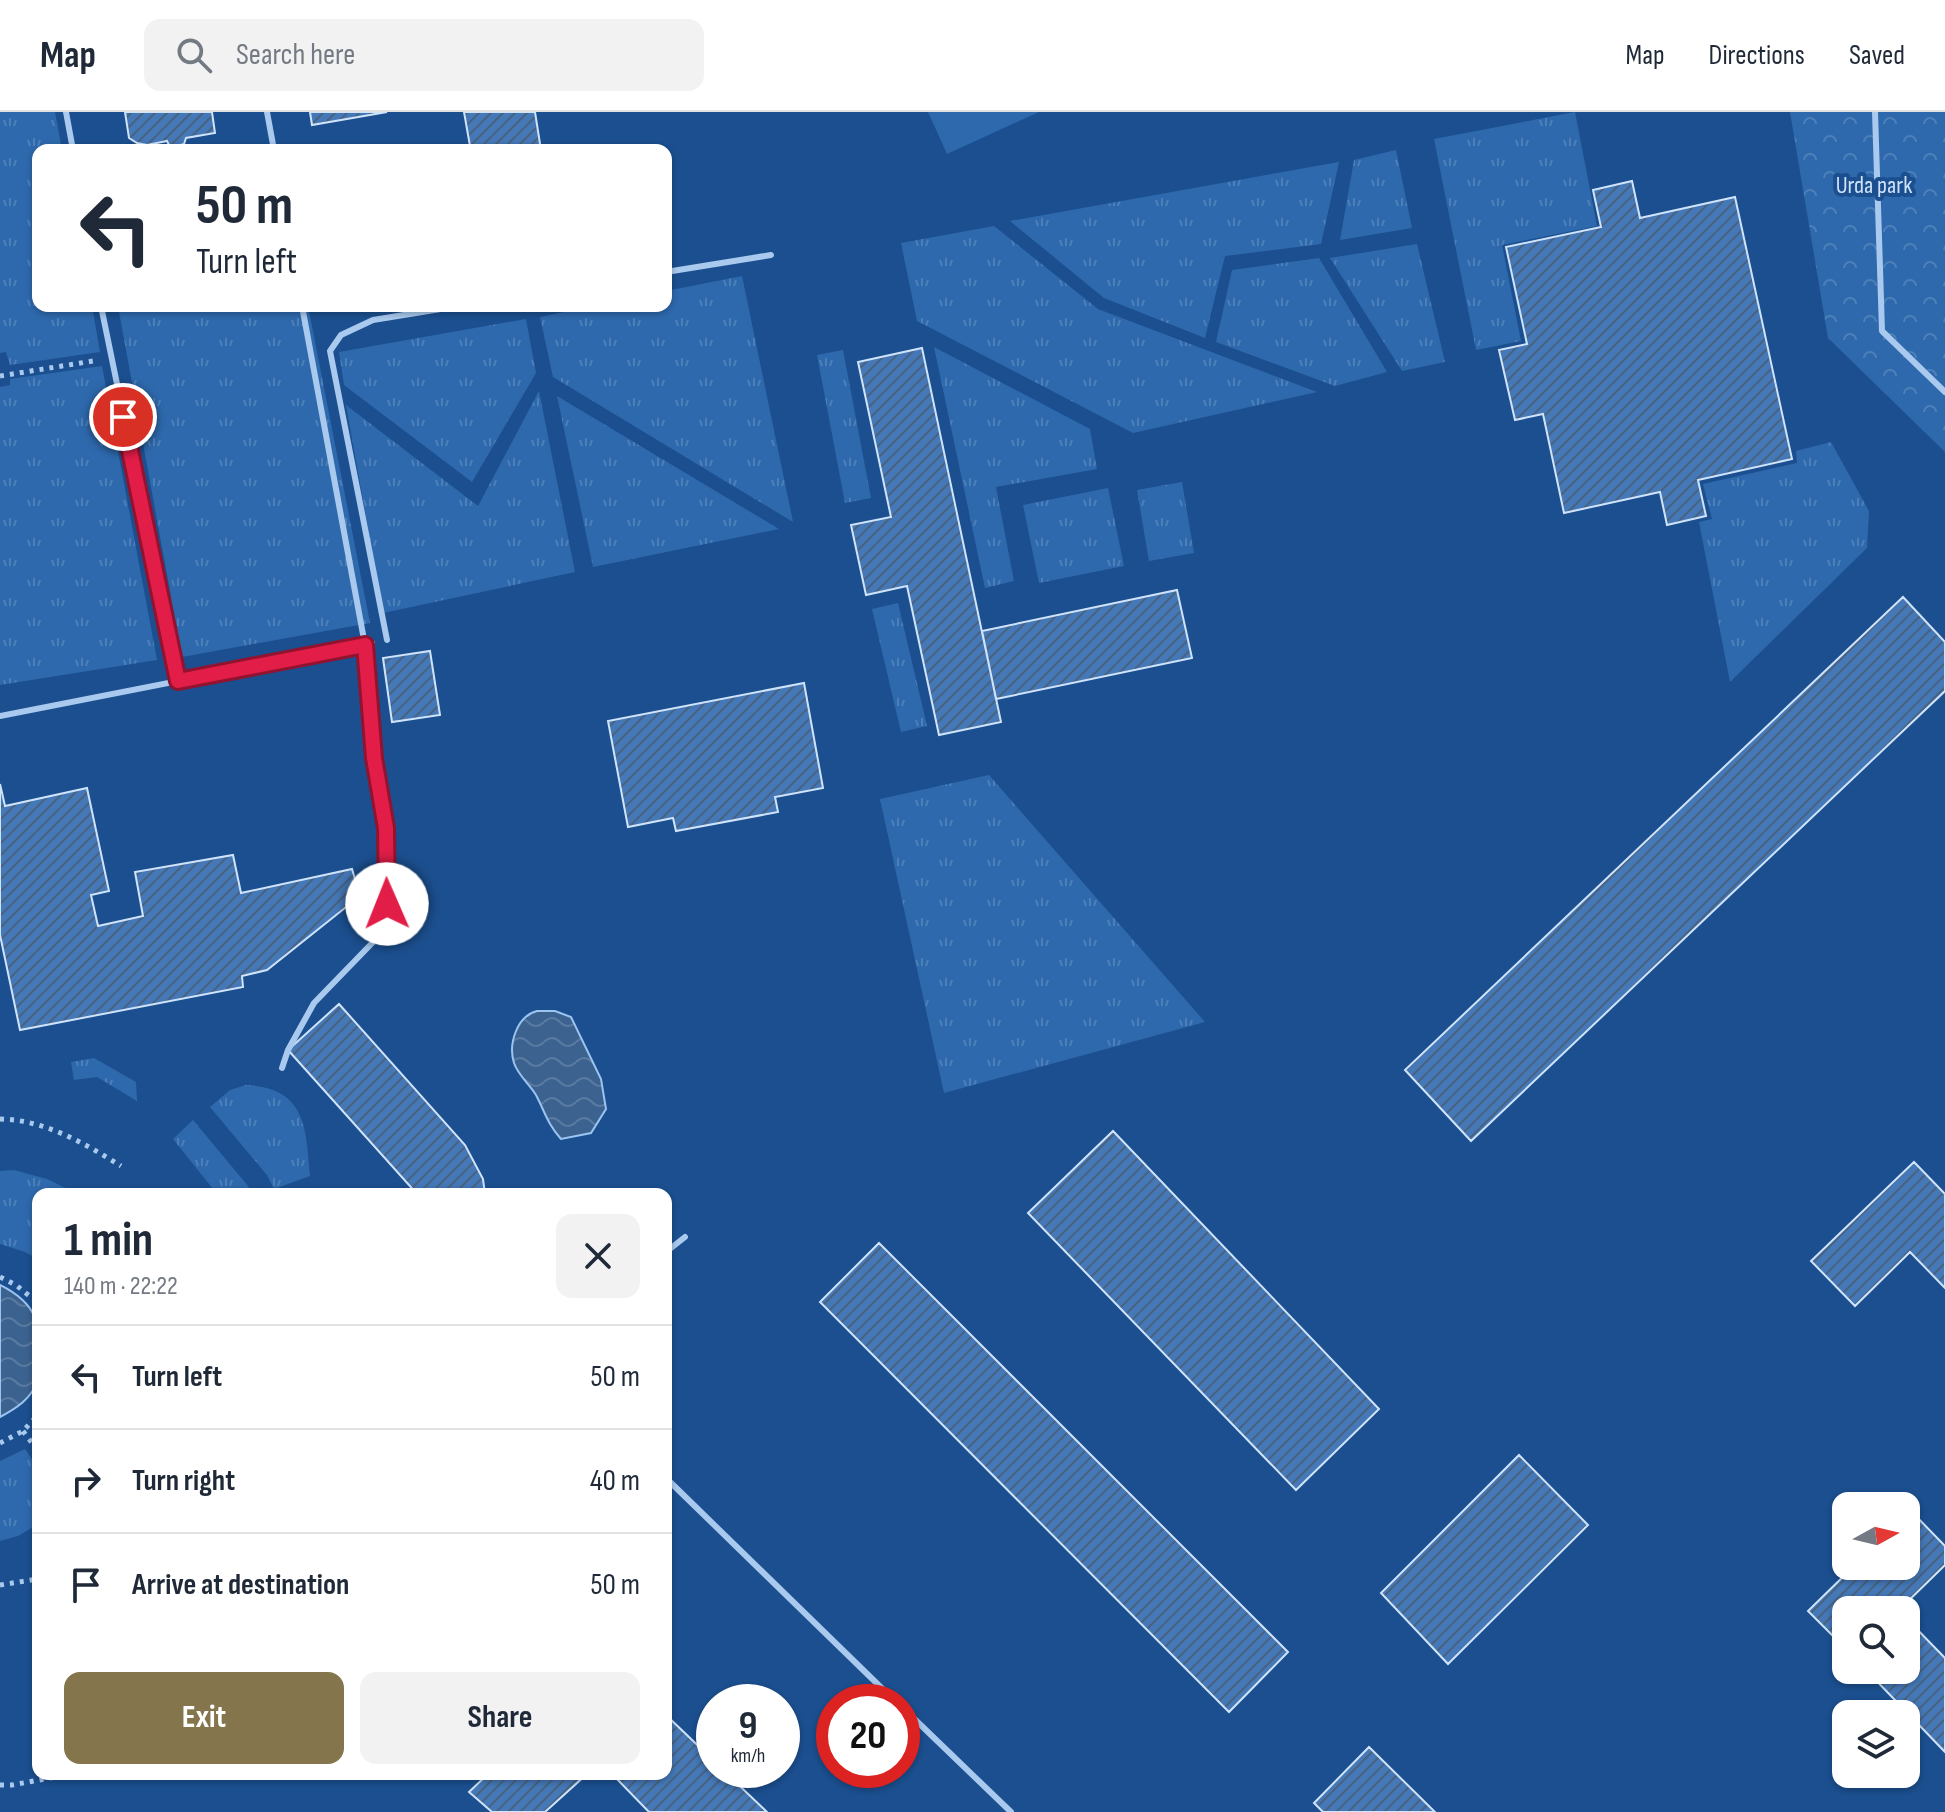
<!DOCTYPE html>
<meta charset="utf-8">
<style>
:root{--surface:#fff;--page:#f2f2f3;--text:#1f2937;--muted:#747a83;--line:#e0e1e3;--accent:#84754c}
body{margin:0;font-family:"Sofia Sans Condensed",sans-serif;background:var(--page);color:var(--text);height:100vh;display:flex;flex-direction:column;font-size:30px;white-space:nowrap}
*{box-sizing:border-box;margin:0}
p{font-size:26px;color:var(--muted)}
.icon{flex:none;width:44px;height:44px;fill:none;stroke:currentColor;stroke-width:2;stroke-linecap:round;stroke-linejoin:round}
.map{position:relative;flex:1;overflow:hidden}
.side{position:absolute;left:32px;top:1076px;width:640px;height:592px;display:flex;flex-direction:column;background:var(--surface);border-radius:16px;box-shadow:0 2px 6px #0004}
.side>*{flex:none}
.top-card{position:absolute;left:32px;top:32px;width:640px;height:168px;border-radius:16px;box-shadow:0 2px 6px #0004;background:#fff;color:var(--text);overflow:hidden}
.needle{width:52px;rotate:82deg}
.controls{position:absolute;left:1832px;top:1380px;display:grid;gap:16px}
.controls a{display:grid;place-items:center;width:88px;height:88px;border-radius:16px;background:var(--surface);box-shadow:0 2px 6px #0004;font-size:40px}
.speed{position:absolute;left:696px;top:1572px;display:flex;gap:16px;font-size:40px;font-weight:700;text-align:center}
.speed>*{display:grid;place-content:center;width:104px;height:104px;border-radius:50%;background:var(--surface);box-shadow:0 2px 6px #0004;line-height:1}
.speed small{font-size:20px;font-weight:400}
.speed .limit{border:12px solid #d22;background:#fff;color:#111}
.pin{position:absolute;display:grid;place-items:center;width:68px;height:68px;color:#fff;margin:-34px;border:4px solid #fff;border-radius:50%;box-shadow:0 2px 8px #0007}
.me{position:absolute;width:88px;margin:-44px;rotate:359deg;stroke-linejoin:round;filter:drop-shadow(0 0 6px #0008)}
.turn{display:flex;align-items:center;gap:28px;height:168px;padding:0 32px;font-size:36px}
.turn .icon{width:104px;height:104px;stroke-width:2.5}
.turn b{display:block;font-size:56px;line-height:68px}
.round{display:grid;place-items:center;flex:none;width:84px;height:84px;border-radius:16px;background:var(--page)}
.overview{display:flex;align-items:center;justify-content:space-between;height:136px;padding:0 32px}
h1{font-size:48px;font-weight:700;line-height:60px}
.action{display:flex;gap:16px;margin-top:auto;padding:16px 32px}
.action a{flex:1;height:92px;border-radius:16px;background:var(--accent);color:#fff;font-size:32px;font-weight:700;line-height:92px;text-align:center}
.action a+a{background:var(--page);color:var(--text)}
ul{padding:0;list-style:none}
li{display:flex;align-items:center;gap:24px;height:104px;padding:0 32px;border-top:2px solid var(--line)}
li div{flex:1}
li b{display:block;font-size:30px}
li em{font-style:normal}
header{display:flex;align-items:center;gap:48px;box-sizing:border-box;height:112px;padding:0 40px;background:var(--surface);border-bottom:2px solid var(--line)}
header strong{font-size:38px}
nav{display:flex;gap:44px;margin-inline-start:auto;font-size:28px}
.search{width:560px;height:72px;background:var(--page);display:flex;align-items:center;gap:20px;box-sizing:border-box;padding:0 28px;border-radius:16px;color:var(--muted);font-size:30px}
.map>svg:first-child{display:block}
.grass{fill:url(#grass-tufts)}
.park{fill:url(#park-crowns)}
.pitch{fill:#2e69ad}
.water{fill:url(#water-waves);stroke:#9cc4f0;stroke-width:2}
.building{fill:url(#building-hatch);stroke:#cfe3fa;stroke-width:2}
.lines{fill:none;stroke-linecap:round;stroke-linejoin:round}
.path{stroke:#a9c9ee;stroke-width:5;stroke-dasharray:4 6;stroke-linecap:butt}
.lane{stroke:#a9c9ee;stroke-width:6}
.route-casing{stroke:#92132f;stroke-width:20}
.route{stroke:#e11d48;stroke-width:14}
.labels{text-anchor:middle;stroke-width:8;stroke-linejoin:round;paint-order:stroke}
.park-label{font-size:24px;fill:#cfe3fa;stroke:#1b4f8f}
</style>
<header>
<strong>Map</strong>
<div class="search"><svg class="icon" aria-label="search" viewBox="0 0 24 24"><circle cx="10" cy="10" r="6"/><path d="M15 15l6 6"/></svg>Search here</div>
<nav><a>Map</a><a>Directions</a><a>Saved</a></nav>
</header>
<div class="map">
<svg width="1945" height="1700" viewBox="0 0 1945 1700">
<defs>
<pattern id="grass-tufts" width="24" height="20" patternUnits="userSpaceOnUse" patternTransform="scale(2)"><rect width="24" height="20" fill="#2e69ad"/><path d="M3 7l-1-3M5 7V3M7 7l1-3M15 17l-1-3M17 17v-4M19 17l1-3" fill="none" stroke="#4d80b9"/></pattern>
<pattern id="park-crowns" width="20" height="18" patternUnits="userSpaceOnUse" patternTransform="scale(2)"><rect width="20" height="18" fill="#2e69ad"/><path d="M2 6a3 3 0 1 1 6 0M12 15a3 3 0 1 1 6 0" fill="none" stroke="#4d80b9"/></pattern>
<pattern id="water-waves" width="16" height="10" patternUnits="userSpaceOnUse" patternTransform="scale(2)"><rect width="16" height="10" fill="#3c6290"/><path d="M0 5q4-4 8 0t8 0" fill="none" stroke="#597aa1"/></pattern>
<pattern id="building-hatch" width="6" height="6" patternUnits="userSpaceOnUse" patternTransform="scale(2)"><rect width="6" height="6" fill="#4478b7"/><path d="M-1 1l2-2M0 6l6-6M5 7l2-2" fill="none" stroke="#486282"/></pattern>
</defs>
<rect width="100%" height="100%" fill="#1b4f8f"/>
<path class="grass" d="M0,0H55L62,38H38V194H92L100,240L10,253L6,240L0,241Z
M1575,0L1597,114L1502,133L1521,229L1476,238L1434,27Z
M1396,38L1412,116L1340,128L1354,48Z
M1339,50L1321,132L1225,144L1205,226L1104,186L1010,109Z
M994,114L1098,197L1317,280L1133,321L917,209L901,131Z
M1417,132L1445,250L1402,259L1330,146Z
M1319,146L1387,260L1335,274L1216,230L1232,158Z
M742,164L793,410L553,265L540,205L593,194H666V179Z
M118,194H308L370,511L182,545Z
M526,207L536,261L472,370L344,273L339,240Z
M934,235L1090,317L1097,357L996,375L1014,469L985,476Z
M843,238L871,386L845,391L817,243Z
M102,254L157,548L0,573V275L10,273V267Z
M539,279L575,460L383,501L346,293L478,394Z
M557,284L779,417L593,455Z
M1831,330L1869,399L1867,436L1730,570L1699,410L1712,407L1703,372L1797,351L1796,339Z
M1182,370L1194,441L1149,449L1137,378Z
M1108,376L1124,454L1039,471L1023,393Z
M898,491L927,614L901,620L872,497Z
M989,663L1205,910L944,981L880,687Z
M94,946L136,970L137,989L97,965L74,968L71,950Z
M246,973C306,976 306,1015 310,1064L274,1077L267,1063L210,995L230,978Z
M193,1008L248,1074L252,1082H217L173,1027Z
M14,1058L47,1067L78,1082H38V1147L25,1140L0,1132V1059Z
M25,1337L38,1356V1412L18,1424L0,1429V1349Z"/>
<path class="park" d="M1790,0H1945V340L1828,226Z"/>
<path class="pitch" d="M928,0H1039L947,42Z"/>
<path class="water" d="M537,899H555L571,905L601,967L606,997L591,1021L561,1027C547,1011 545,1000 536,983C530,973 518,963 514,951C508,932 517,904 537,899Z
M0,1173C48,1197 38,1223 38,1268C31,1287 17,1296 0,1305Z"/>
<path class="building" d="M125,0H212L215,21L186,26L184,32L177,34L169,33L167,29L147,33L137,31L129,26Z
M310,0H387L312,13Z
M464,0H535L541,38H447L470,34Z
M1632,69L1640,106L1735,85L1792,347L1698,368L1706,404L1667,413L1660,380L1564,401L1543,302L1515,308L1499,238L1527,232L1506,135L1601,115L1593,78Z
M922,236L1001,610L939,623L907,474L866,483L851,413L891,405L858,250Z
M1177,478L1192,546L996,587L982,519Z
M1903,485L1945,530V579L1471,1029L1405,958Z
M430,539L440,603L392,610L383,546Z
M804,571L823,676L775,685L778,700L676,719L673,706L628,715L608,609Z
M0,672L5,694L87,676L109,779L91,783L98,814L143,804L135,760L233,743L241,781L352,757L360,784L267,858L242,864L243,875L20,918L0,823Z
M339,892L465,1033L483,1067L485,1082H417L288,938Z
M1113,1019L1379,1297L1296,1378L1028,1101Z
M1914,1050L1945,1082V1176L1910,1140L1855,1194L1811,1149Z
M879,1131L1288,1540L1229,1600L820,1190Z
M1519,1343L1588,1413L1448,1552L1381,1481Z
M1911,1399L1945,1434V1453L1899,1498H1846V1537L1808,1499L1854,1454H1906V1404Z
M1906,1506L1945,1546V1640L1866,1558H1906Z
M666,1603L714,1649V1658H723L767,1700H649L612,1662H666Z
M1369,1635L1435,1700H1323L1314,1691Z
M488,1662H587L545,1700H492L469,1680Z"/>
<g class="lines">
<path class="path" d="M0,264L93,249
M0,1007C45,1008 84,1031 121,1054
M0,1165L16,1173L38,1191
M23,1319L38,1339
M0,1331L23,1319L38,1303
M0,1473L38,1467
M0,1673H12L72,1662"/>
<path class="lane" d="M66,0L73,38
M267,0L274,38
M1875,0L1882,219L1945,280
M666,160L771,143
M101,194L178,569
M387,528L330,239L341,223L373,208L459,194
M0,604L372,531
M282,956L288,938L314,891L378,825L385,811L387,792L386,716L374,646L365,533L302,194
M666,1140L685,1125
M666,1366L896,1590
M902,1595L1011,1700"/>
</g>
<g class="lines">
<defs>
<path id="route" d="M123,305L178,569L365,533L374,646L386,716L387,792"/>
</defs>
<use href="#route" class="route-casing"/>
<use href="#route" class="route"/>
</g>
<g class="labels">
<g class="park-label">
<text x="1874" y="81">Urda park</text>
</g>
</g>
</svg>
<div class="controls">
<a><svg class="needle" viewBox="-14 -14 28 28"><path d="M0-13l5 13h-10z" fill="#e53935"/><path d="M0 13l5-13h-10z" fill="#747a83"/></svg></a>
<a><svg class="icon" aria-label="search" viewBox="0 0 24 24"><circle cx="10" cy="10" r="6"/><path d="M15 15l6 6"/></svg></a>
<a><svg class="icon" aria-label="layers" viewBox="0 0 24 24"><path d="M12 4l9 5-9 5-9-5zM3 14l9 5 9-5"/></svg></a>
</div>
<div class="speed"><div>9<small>km/h</small></div><div class="limit">20</div></div>
<div class="pin" style="left:123px;top:305px;background:#d93025"><svg class="icon" aria-label="arrive" viewBox="0 0 24 24"><path d="M6 21V4h12l-3 4 3 4H6"/></svg></div>
<svg class="me" style="left:387px;top:792px" viewBox="-20 -20 40 40"><circle r="19" fill="#fff"/><path d="M0-13L10 11 0 6-10 11z" fill="#e11d48"/></svg>
<div class="top-card">
<div class="turn"><svg class="icon" aria-label="left" viewBox="0 0 24 24"><path d="M17 20v-9H6M10 6l-5 5 5 5"/></svg><div><b>50 m</b>Turn left</div></div>
</div>
<section class="side">
<div class="overview"><div><h1>1 min</h1><p>140 m · 22:22</p></div><a class="round"><svg class="icon" aria-label="close" viewBox="0 0 24 24"><path d="M6 6l12 12M18 6L6 18"/></svg></a></div>
<ul>
<li><svg class="icon" aria-label="left" viewBox="0 0 24 24"><path d="M17 20v-9H6M10 6l-5 5 5 5"/></svg><div><b>Turn left</b></div><em>50 m</em></li>
<li><svg class="icon" aria-label="right" viewBox="0 0 24 24"><path d="M7 20v-9h11M14 6l5 5-5 5"/></svg><div><b>Turn right</b></div><em>40 m</em></li>
<li><svg class="icon" aria-label="arrive" viewBox="0 0 24 24"><path d="M6 21V4h12l-3 4 3 4H6"/></svg><div><b>Arrive at destination</b></div><em>50 m</em></li>
</ul>
<div class="action"><a>Exit</a><a>Share</a></div>
</section>
</div>
